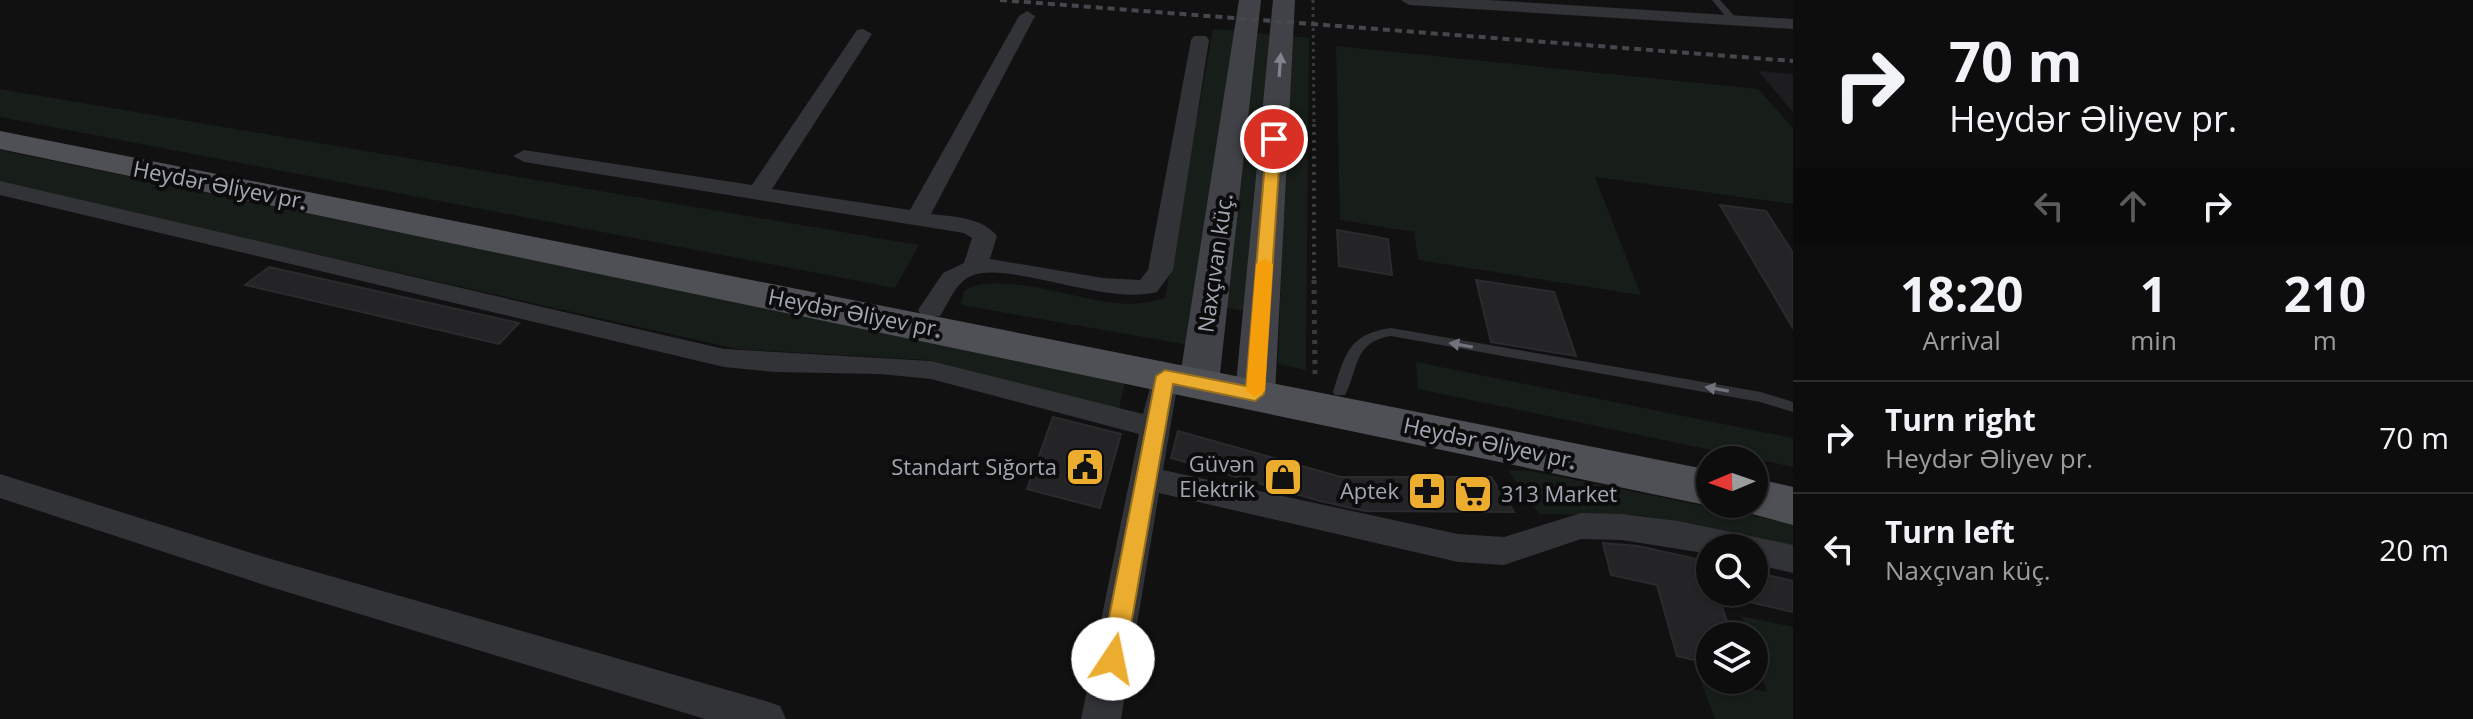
<!DOCTYPE html>
<meta charset="utf-8">
<style>
:root{--surface:#0d0d0e;--page:#161617;--text:#f1f3f6;--muted:#9a9c9e;--line:#2d2d2e}
body{margin:0;font-family:"Open Sans",sans-serif;background:var(--page);color:var(--text);height:100vh;display:flex;flex-direction:column;font-size:30px;white-space:nowrap}
*{box-sizing:border-box;margin:0}
p{font-size:26px;color:var(--muted)}
.icon{flex:none;width:44px;height:44px;fill:none;stroke:currentColor;stroke-width:2;stroke-linecap:round;stroke-linejoin:round}
.map{position:relative;flex:1;overflow:hidden}
.details{display:flex;flex-direction:column;background:var(--surface);width:680px}
.details>*{flex:none}
.guide{background:#0d0d0e;color:var(--text);overflow:hidden}
.needle{width:52px;rotate:268deg}
.fabs{position:absolute;left:1696px;top:446px;display:grid;gap:16px}
.fabs a{display:grid;place-items:center;width:72px;height:72px;border-radius:50%;background:var(--surface);box-shadow:0 2px 6px #0004,0 0 0 2px var(--line);font-size:40px}
.pin{position:absolute;display:grid;place-items:center;width:68px;height:68px;color:#fff;margin:-34px;border:4px solid #fff;border-radius:50%;box-shadow:0 2px 8px #0007}
.me{position:absolute;width:88px;margin:-44px;rotate:11deg;stroke-linejoin:round;filter:drop-shadow(0 0 6px #0008)}
.turn{display:flex;align-items:center;gap:28px;height:168px;padding:0 24px;font-size:36px}
.turn .icon{width:104px;height:104px;stroke-width:2.5}
.turn b{display:block;font-size:56px;line-height:68px}
.lanes{display:flex;align-items:center;height:76px;padding:0 24px;background:#0003;justify-content:center;gap:40px;direction:ltr}
.lanes .off{opacity:.35}
.eta{display:flex;justify-content:space-evenly;align-items:center;height:136px;text-align:center}
.eta b{font-size:48px;font-weight:700;line-height:56px}
ul{padding:0;list-style:none}
li{display:flex;align-items:center;gap:24px;height:112px;padding:0 24px;border-top:2px solid var(--line)}
li div{flex:1}
li b{display:block;font-size:30px}
li em{font-style:normal}
main{display:flex;flex:1;min-height:0}
.map>svg:first-child{display:block}
.built{fill:#1d1d1f}
.green{fill:#171d18}
.building{fill:#242426;stroke:#2b2b2e;stroke-width:2}
.lines{fill:none;stroke-linecap:round;stroke-linejoin:round}
.path-far2{stroke:#383a3e;stroke-width:3;stroke-dasharray:3 4;stroke-linecap:butt}
.path-far1{stroke:#383a3e;stroke-width:4;stroke-dasharray:3 5;stroke-linecap:butt}
.path{stroke:#383a3e;stroke-width:5;stroke-dasharray:4 6;stroke-linecap:butt}
.lane{fill:#323337;fill-rule:evenodd}
.street{fill:#323337;fill-rule:evenodd}
.secondary{fill:#404247;fill-rule:evenodd}
.primary{fill:#4e5056;fill-rule:evenodd}
.rail{stroke:#45474c;stroke-width:4;stroke-dasharray:7 5;stroke-linecap:butt}
.oneway{fill:#80848d}
.oneway2{fill:#70737b}
.route{fill:#ecad2e;stroke:#99701e;stroke-width:2}
.slow{fill:#f59e0b}
.labels{text-anchor:middle;stroke-width:8;stroke-linejoin:round;paint-order:stroke}
.street-label{font-size:22px;fill:#a2a7b3;stroke:#0c0c0d}
.poi-label{font-size:22px;fill:#a2a7b3;stroke:#0c0c0d;text-anchor:end}
</style>
<main>
<div class="map">
<svg width="1793" height="719" viewBox="0 0 1793 719">
<rect width="100%" height="100%" fill="#111112"/>
<path class="built" d="M1758,71L1793,74V112Z"/>
<path class="green" d="M1213,29L1238,31L1189,345L961,305L964,291C992,269 1080,300 1116,303C1133,305 1148,303 1165,298Z
M1255,33L1273,35L1248,312L1222,307Z
M1289,36L1309,38L1306,370L1278,364Z
M1336,46L1758,89L1793,128V204L1595,177L1641,295L1418,260L1414,232L1340,220Z
M0,89L919,245L895,288L0,117Z
M0,150L1125,382L1119,409L928,360L737,349L0,183Z
M1416,362L1793,438V467L1418,389Z
M1508,470L1531,471L1793,524V546L1640,515L1539,514Z
M1741,616L1793,627V719H1715L1699,676L1767,692L1754,653V636H1748Z"/>
<path class="building" d="M1720,205L1766,211L1793,253V328Z
M1337,230L1388,239L1392,275L1339,266Z
M269,267L519,323L499,344L245,285Z
M1476,280L1554,292L1576,356L1491,342Z
M1053,417L1121,434L1100,508L1027,489Z
M1178,431L1341,477H1491L1514,512L1365,511L1320,501L1171,458Z
M1603,543L1638,546L1710,562V592H1754V572L1793,581V612L1718,595L1732,636H1710V664L1677,656L1657,585L1611,575Z"/>
<g class="lines">
<path class="path-far2" d="M1313,0L1314,126"/>
<path class="path-far1" d="M1314,124V282"/>
<path class="path" d="M1314,280L1315,379"/>
<path class="lane" d="M1712,0H1720L1737,19V23H1731Z
M1391,328L1761,392L1793,402V412L1760,402L1391,336C1353,342 1359,368 1345,395H1335L1333,392C1345,355 1348,334 1391,328Z"/>
<path class="street" d="M1401,0H1488L1793,19V29L1409,5Z
M1027,11L1035,16L931,214C954,217 982,217 997,236L990,259L1103,278L1140,280L1148,270L1191,40L1194,36H1206L1209,40L1173,270L1157,292C1104,306 1008,260 971,276C955,283 949,303 940,316H922L918,310L943,273L964,263L972,238L964,233L524,162L513,156L524,150L752,185L857,30L863,29L872,34L772,189L910,210L1019,16Z
M0,181L724,349L931,361L1143,414L1155,369L1165,366L1175,369L1179,376L1163,470L1458,534L1504,537L1581,513L1622,514L1678,521L1793,545V573L1754,564V548H1710V554L1622,540L1581,539L1504,565L1458,562L1159,493L1121,719H1081L1139,434L931,379L880,374L775,372L724,367L0,195Z
M0,474L264,557L766,701L780,706L786,719H705L264,585L0,498Z"/>
<path class="secondary" d="M1239,0H1261L1219,383L1213,392L1199,396L1185,392L1179,383Z
M1273,0H1295L1275,394L1269,404L1255,407L1241,404L1235,394Z"/>
<path class="primary" d="M0,131L1710,470V504H1717L1710,506L0,149Z
M1754,478L1793,487V525L1737,510L1733,504H1754Z"/>
<path class="rail" d="M1000,0L1793,61"/>
</g>
<defs><path id="oneway-solid" d="M-6-.8H1V-3.2L6.5 0L1 3.2V.8H-6Z" transform="scale(2)"/></defs>
<use class="oneway" href="#oneway-solid" transform="translate(1280 65) rotate(-86)"/>
<g class="oneway2">
<use href="#oneway-solid" transform="translate(1461 345) rotate(-170)"/>
<use href="#oneway-solid" transform="translate(1717 389) rotate(-170)"/>
</g>
<path class="route" d="M1274,135L1281,139L1264,394L1255,401L1173,384L1125,659L1122,666L1113,670L1104,666L1101,659L1156,376L1165,370L1246,386L1267,139Z"/>
<path class="slow" d="M1265,259L1273,264L1265,391L1255,397L1246,391L1256,264Z"/>
<defs>
<symbol id="civic-square" viewBox="-11 -11 22 22"><rect x="-9" y="-9" width="18" height="18" rx="4" fill="#ecad2e" stroke="#0c0c0d"/><path d="M-.6-6.5H3V-4.5H.6V-3L4-1V1h2V6H-6V1h2V-1L-.6-3ZM-1.2 2.5V6h2.4V2.5Z" fill="#111"/></symbol>
<symbol id="shop-square" viewBox="-11 -11 22 22"><rect x="-9" y="-9" width="18" height="18" rx="4" fill="#ecad2e" stroke="#0c0c0d"/><path d="M-5-2.5h2.3a2.7 3.5 0 0 1 5.4 0H5L5.5 6h-11ZM-1.5-2.5h3a1.5 2.3 0 0 0-3 0Z" fill="#111"/></symbol>
<symbol id="pharmacy-square" viewBox="-11 -11 22 22"><rect x="-9" y="-9" width="18" height="18" rx="4" fill="#ecad2e" stroke="#0c0c0d"/><path d="M-2-6h4v4h4v4h-4v4h-4v-4h-4v-4h4Z" fill="#111"/></symbol>
<symbol id="supermarket-square" viewBox="-11 -11 22 22"><rect x="-9" y="-9" width="18" height="18" rx="4" fill="#ecad2e" stroke="#0c0c0d"/><path d="M-6-5.5h2.5l.6 2H6L4.5 2H-2.5L-4.4-4H-6ZM-1.5 3.2a1.3 1.3 0 1 0 .1 0ZM3 3.2a1.3 1.3 0 1 0 .1 0Z" fill="#111"/></symbol>
</defs>
<g fill-rule="evenodd">
<use href="#civic-square" x="1063" y="445" width="44" height="44"/>
<use href="#shop-square" x="1261" y="455" width="44" height="44"/>
<use href="#pharmacy-square" x="1405" y="469" width="44" height="44"/>
<use href="#supermarket-square" x="1451" y="472" width="44" height="44"/>
</g>
<g class="labels">
<g class="street-label">
<text transform="translate(220 185) rotate(11)" y="8">Heydər Əliyev pr.</text>
<text transform="translate(1215 263) rotate(-82)" y="8">Naxçıvan küç.</text>
<text transform="translate(855 313) rotate(11)" y="8">Heydər Əliyev pr.</text>
<text transform="translate(1490 443) rotate(12)" y="8">Heydər Əliyev pr.</text>
</g>
<g class="poi-label">
<text x="1255" y="472">Güvən<tspan x="1255" dy="25">Elektrik</tspan></text>
<text x="1057" y="475">Standart Sığorta</text>
<text x="1399" y="499">Aptek</text>
<text x="1501" y="502" text-anchor="start">313 Market</text>
</g>
</g>
</svg>
<div class="fabs">
<a><svg class="needle" viewBox="-14 -14 28 28"><path d="M0-13l5 13h-10z" fill="#e53935"/><path d="M0 13l5-13h-10z" fill="#9a9c9e"/></svg></a>
<a><svg class="icon" aria-label="search" viewBox="0 0 24 24"><circle cx="10" cy="10" r="6"/><path d="M15 15l6 6"/></svg></a>
<a><svg class="icon" aria-label="layers" viewBox="0 0 24 24"><path d="M12 4l9 5-9 5-9-5zM3 14l9 5 9-5"/></svg></a>
</div>
<div class="pin" style="left:1274px;top:139px;background:#d93025"><svg class="icon" aria-label="arrive" viewBox="0 0 24 24"><path d="M6 21V4h12l-3 4 3 4H6"/></svg></div>
<svg class="me" style="left:1113px;top:659px" viewBox="-20 -20 40 40"><circle r="19" fill="#fff"/><path d="M0-13L10 11 0 6-10 11z" fill="#ecad2e"/></svg>
</div>
<section class="details">
<div class="guide">
<div class="turn"><svg class="icon" aria-label="right" viewBox="0 0 24 24"><path d="M7 20v-9h11M14 6l5 5-5 5"/></svg><div><b>70 m</b>Heydər Əliyev pr.</div></div>
<div class="lanes"><svg class="icon off" aria-label="left" viewBox="0 0 24 24"><path d="M17 20v-9H6M10 6l-5 5 5 5"/></svg><svg class="icon off" aria-label="ahead" viewBox="0 0 24 24"><path d="M12 20V5M6 11l6-6 6 6"/></svg><svg class="icon" aria-label="right" viewBox="0 0 24 24"><path d="M7 20v-9h11M14 6l5 5-5 5"/></svg></div>
</div>
<div class="eta">
<div><b>18:20</b><p>Arrival</p></div>
<div><b>1</b><p>min</p></div>
<div><b>210</b><p>m</p></div>
</div>
<ul>
<li><svg class="icon" aria-label="right" viewBox="0 0 24 24"><path d="M7 20v-9h11M14 6l5 5-5 5"/></svg><div><b>Turn right</b><p>Heydər Əliyev pr.</p></div><em>70 m</em></li>
<li><svg class="icon" aria-label="left" viewBox="0 0 24 24"><path d="M17 20v-9H6M10 6l-5 5 5 5"/></svg><div><b>Turn left</b><p>Naxçıvan küç.</p></div><em>20 m</em></li>
</ul>
</section>
</main>
